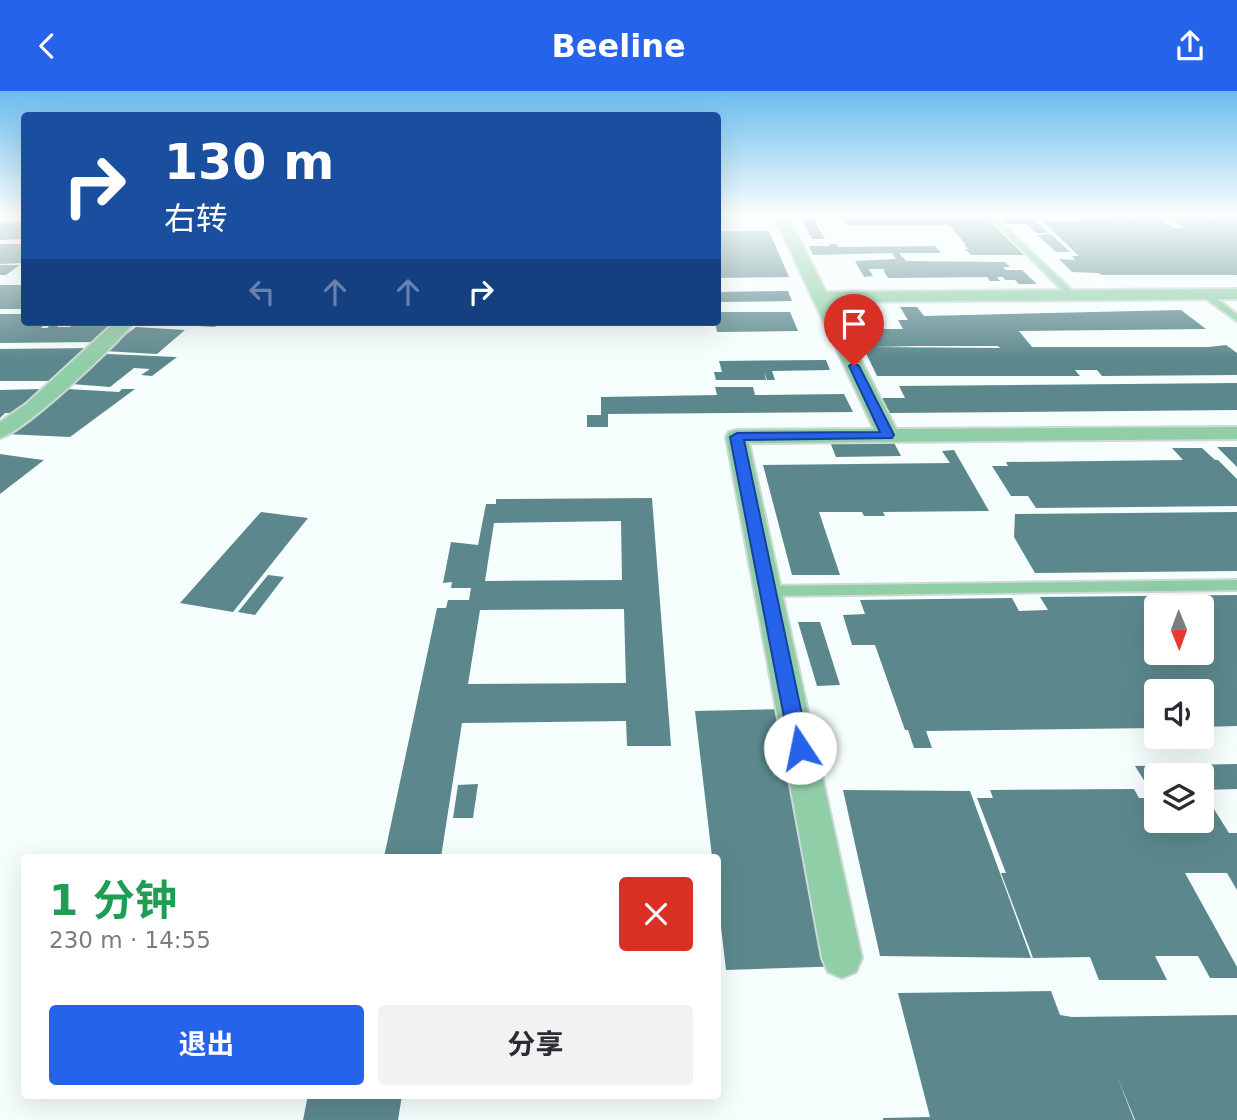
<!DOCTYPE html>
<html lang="zh">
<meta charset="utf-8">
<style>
:root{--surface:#fff;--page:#f2f2f3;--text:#2b2b33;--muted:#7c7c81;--accent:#2563eb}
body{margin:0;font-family:"DejaVu Sans","Noto Sans SC",sans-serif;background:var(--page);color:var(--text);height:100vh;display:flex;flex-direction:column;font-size:26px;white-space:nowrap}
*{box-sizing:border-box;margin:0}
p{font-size:23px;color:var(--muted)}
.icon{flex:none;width:38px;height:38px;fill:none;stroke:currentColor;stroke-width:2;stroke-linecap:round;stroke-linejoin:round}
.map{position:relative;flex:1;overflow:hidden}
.sheet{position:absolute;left:21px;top:763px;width:700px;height:245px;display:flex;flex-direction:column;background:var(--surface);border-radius:7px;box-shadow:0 7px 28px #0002}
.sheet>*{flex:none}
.hud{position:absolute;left:21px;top:21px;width:700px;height:214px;border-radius:7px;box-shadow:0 7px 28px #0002;background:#1a4fa0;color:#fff;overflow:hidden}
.needle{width:46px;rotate:179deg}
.controls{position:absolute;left:1144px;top:504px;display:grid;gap:14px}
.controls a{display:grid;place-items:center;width:70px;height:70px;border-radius:7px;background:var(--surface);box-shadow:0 7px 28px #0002;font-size:35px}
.pin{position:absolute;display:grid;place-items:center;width:60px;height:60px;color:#fff;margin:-72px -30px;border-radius:50% 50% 50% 0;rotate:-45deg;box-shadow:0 0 7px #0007}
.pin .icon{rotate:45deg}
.me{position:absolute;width:77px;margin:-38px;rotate:349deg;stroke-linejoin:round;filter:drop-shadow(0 0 5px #0008)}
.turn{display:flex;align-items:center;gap:24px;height:147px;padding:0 28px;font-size:32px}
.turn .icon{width:91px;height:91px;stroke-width:2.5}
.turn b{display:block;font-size:49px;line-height:60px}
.lanes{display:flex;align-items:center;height:66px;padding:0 28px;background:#0003;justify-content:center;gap:35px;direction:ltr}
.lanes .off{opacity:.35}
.round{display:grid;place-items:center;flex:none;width:74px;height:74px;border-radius:7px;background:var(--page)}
.head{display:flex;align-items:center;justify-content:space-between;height:119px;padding:0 28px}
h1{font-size:42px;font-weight:700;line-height:52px;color:#1e9e55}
.primary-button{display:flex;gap:14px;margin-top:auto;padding:14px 28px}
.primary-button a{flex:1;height:80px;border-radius:7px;background:var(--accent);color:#fff;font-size:28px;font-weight:700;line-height:80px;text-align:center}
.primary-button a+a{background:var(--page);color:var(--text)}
header{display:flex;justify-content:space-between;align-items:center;height:91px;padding:0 28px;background:var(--accent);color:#fff;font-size:32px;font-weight:700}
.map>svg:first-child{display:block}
.building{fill:#5c888d;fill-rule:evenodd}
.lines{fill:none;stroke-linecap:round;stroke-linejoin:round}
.lane-casing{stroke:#ced9d6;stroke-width:4}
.street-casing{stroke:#ced9d6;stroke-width:4}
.lane{fill:#90cea7;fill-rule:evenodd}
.street{fill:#90cea7;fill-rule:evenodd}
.route{fill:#2563eb;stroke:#184099;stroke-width:2}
</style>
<header><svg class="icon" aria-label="back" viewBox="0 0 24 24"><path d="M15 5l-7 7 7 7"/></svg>Beeline<svg class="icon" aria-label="share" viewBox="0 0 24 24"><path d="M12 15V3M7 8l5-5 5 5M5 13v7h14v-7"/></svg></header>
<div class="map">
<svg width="1237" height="1029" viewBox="0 0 1237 1029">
<rect width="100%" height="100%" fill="#f5fefc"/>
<path class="building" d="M1144,125H1155L1174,137H1185L1170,127L1237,126V184H1102L1098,182L1072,181L1059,168L1075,169L1072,165H1079L1039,127L1051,130L1114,129L1110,126L1139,129L1136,127H1147Z
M987,128L1024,164H971L965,158H968L964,154H966L949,134H848L844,129Z
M1001,128H1033L1049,142H1036L1026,133H1006Z
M802,129H814L825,148H812Z
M0,131H24V148L0,149Z
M718,140H769L789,186L718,187Z
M1051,143L1070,161H1056L1037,144Z
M0,153H24V172L0,173Z
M829,153H836L838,156L935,155L941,162H899L906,170L1005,171L1010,176H1003L1006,179H1022L1037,193H1019L1015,189H1005L1003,186H997L1000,190H990L987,186L888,187L883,179L886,178H869L873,185L864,186L855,170L896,168L892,162L813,164L809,155H830Z
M0,174H20L6,184H0Z
M0,194H24V218H0Z
M788,200L792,210L718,211V201Z
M900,216H917L924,225L1181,219L1206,238L1019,240L1032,256H1016H1209L1226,254L1237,262V284L1102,285L1097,279H1075L1080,285H877L864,258H859L846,235H863L865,238H903L898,229H908ZM998,255L1000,257L873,256L917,255Z
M718,221H790L798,240L717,241L715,231H718Z
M0,223H24V231H39L35,234H44L41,237H47L53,231H63L57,236H70L75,231H117L95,251L0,252Z
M162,231H220L215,236L162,233Z
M136,236L185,239L157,263L104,260Z
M92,257L56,290H0V258Z
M107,263L177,266L152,285L141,284L150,278L134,277L110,296L71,293Z
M826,269L830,279L772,280L775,289H767L764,281L766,289H716L714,281H722L719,270Z
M1237,292V319L889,322L881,307H905L899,295Z
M715,296H753L755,304L844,303L853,321L608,323V336H587V324H601V306L717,304Z
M44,298L16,322H5L0,327V299Z
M68,298L119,301L122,298H135L70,346L5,343L31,323H38Z
M892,348L901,365L836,366L830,351Z
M1217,356H1237V376Z
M1172,357H1202L1215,369H1218L1237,388V415L1036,417L1028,405H1011L992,375H1008L1006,371L1183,369Z
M954,359L989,420L883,421L885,425H864L862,421H819L840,484H792L763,374L950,372L942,360Z
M0,363L28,367L44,369L0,403Z
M652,407L671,655H627L626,630L462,632L441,766H384L437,517H446L448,509H469L471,497H451L452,491L443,492L451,451L478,454L486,413H496V408ZM621,430L622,489L485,490L494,432ZM624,518L626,592L468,593L480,519Z
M261,421L308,427L233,521L180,512Z
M1237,421V480L1035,482L1014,446L1015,423Z
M268,484L284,486L255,524L238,521Z
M1237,504V635L1202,636V600H1157V637L926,640L932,657H914L908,639H905L875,554H852L843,524L865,523L860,509L1012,507L1019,520L1048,519L1040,506ZM1157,516H1202V562H1157Z
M798,531H820L840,594L817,595Z
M788,618L846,875L726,879L718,810V766H712L695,620Z
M1237,673V698L1202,699V684H1157V699H1150L1135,675Z
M478,693L473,727H453L458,694Z
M1134,698L1139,707H1157V730H1202V707H1207L1229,742H1237V799L1227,782H1185L1237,876V887H1210L1198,865H1155L1167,889H1099L1090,866L1033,867L1001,782H1006L977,707H993L990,699Z
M843,699L970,700L1031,867L880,865Z
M1051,900L1060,924L1072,926L1237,924V1029H1135L1117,985L1134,1029H883V1027L930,1026L898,902Z
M308,1004H402L398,1029H303Z"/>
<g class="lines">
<defs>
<path id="lane" d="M988,125H994L1075,202V206H1069Z
M1202,201H1208L1237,223V230L1202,205Z
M1237,489V499L768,505L761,500L768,495Z"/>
<path id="street" d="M774,125H788L826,201L1237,198V208L831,211L896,338L1237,336V348L749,352L862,867L856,881L842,887L828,881L822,867L726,346L729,341L737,339L874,338Z
M115,231H134C118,253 23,342 0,347V331L26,313Z"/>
</defs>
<use href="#lane" class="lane-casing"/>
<use href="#street" class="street-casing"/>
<use href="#lane" class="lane"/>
<use href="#street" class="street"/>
</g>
<linearGradient id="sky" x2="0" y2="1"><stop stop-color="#6bbcef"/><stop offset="0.46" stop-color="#fafffe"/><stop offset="1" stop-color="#fafffe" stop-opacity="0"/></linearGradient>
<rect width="1237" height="269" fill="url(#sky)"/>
<path class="route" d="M854,272L859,275L894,344L892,347L744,349L809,657L806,663L800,665L793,663L790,657L730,346L737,342L880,341L849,275Z"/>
</svg>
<div class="controls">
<a><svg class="needle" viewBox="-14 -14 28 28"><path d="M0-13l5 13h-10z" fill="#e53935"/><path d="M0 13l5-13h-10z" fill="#7c7c81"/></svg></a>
<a><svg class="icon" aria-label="sound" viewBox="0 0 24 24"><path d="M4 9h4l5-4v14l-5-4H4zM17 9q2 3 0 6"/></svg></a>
<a><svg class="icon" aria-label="layers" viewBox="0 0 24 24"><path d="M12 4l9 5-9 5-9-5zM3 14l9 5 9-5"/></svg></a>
</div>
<div class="pin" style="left:854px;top:275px;background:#d93025"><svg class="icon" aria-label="arrive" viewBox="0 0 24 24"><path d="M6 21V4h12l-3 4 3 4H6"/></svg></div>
<svg class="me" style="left:800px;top:657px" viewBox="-20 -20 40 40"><circle r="19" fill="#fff"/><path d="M0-13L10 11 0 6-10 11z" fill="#2563eb"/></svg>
<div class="hud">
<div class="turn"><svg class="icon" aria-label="right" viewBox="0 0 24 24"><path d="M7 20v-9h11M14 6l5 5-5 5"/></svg><div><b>130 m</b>右转</div></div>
<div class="lanes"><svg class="icon off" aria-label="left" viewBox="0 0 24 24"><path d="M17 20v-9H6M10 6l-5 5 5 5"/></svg><svg class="icon off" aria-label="ahead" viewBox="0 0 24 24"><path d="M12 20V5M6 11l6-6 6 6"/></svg><svg class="icon off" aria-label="ahead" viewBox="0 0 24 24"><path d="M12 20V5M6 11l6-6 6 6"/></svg><svg class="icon" aria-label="right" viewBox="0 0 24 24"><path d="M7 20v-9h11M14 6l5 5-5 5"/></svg></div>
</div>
<section class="sheet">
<div class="head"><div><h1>1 分钟</h1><p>230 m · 14:55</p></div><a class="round" style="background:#d93025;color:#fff"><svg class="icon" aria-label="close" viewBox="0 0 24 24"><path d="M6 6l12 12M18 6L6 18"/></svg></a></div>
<div class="primary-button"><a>退出</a><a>分享</a></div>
</section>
</div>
